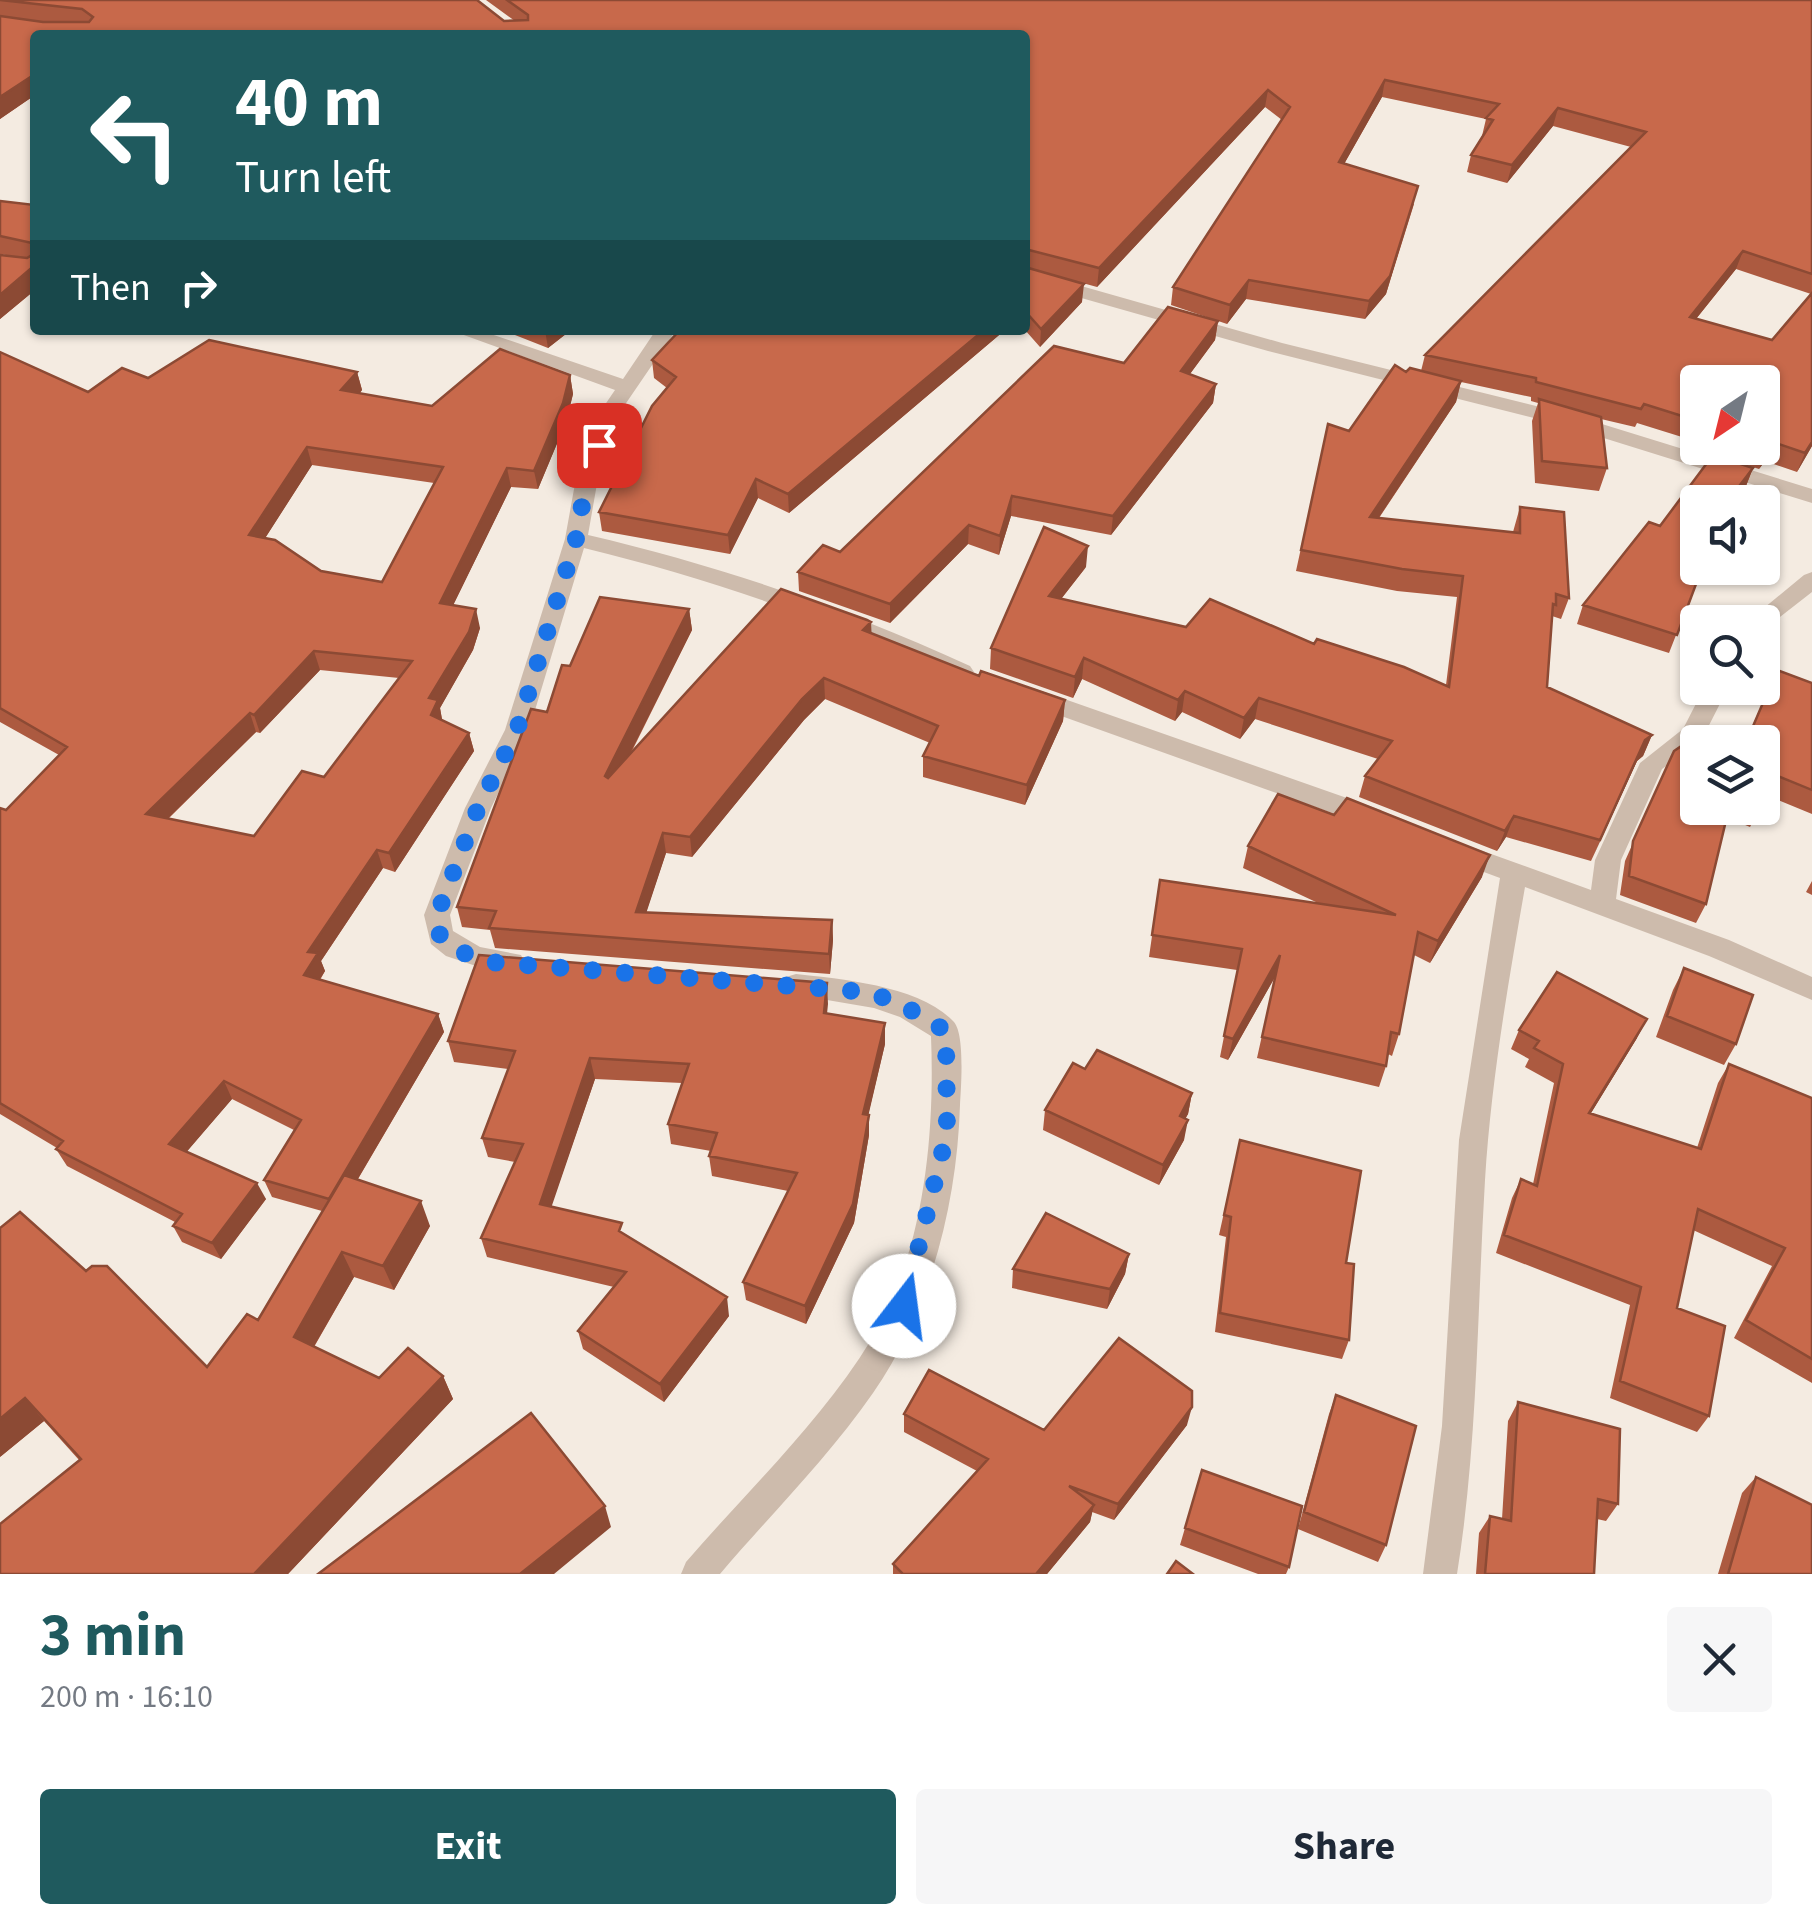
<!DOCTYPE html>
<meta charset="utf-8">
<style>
:root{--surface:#fff;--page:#f6f6f7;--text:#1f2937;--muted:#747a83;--accent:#1f5a5e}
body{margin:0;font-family:"Source Sans 3",sans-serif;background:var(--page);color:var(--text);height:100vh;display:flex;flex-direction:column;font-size:38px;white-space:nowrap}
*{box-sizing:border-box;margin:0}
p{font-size:32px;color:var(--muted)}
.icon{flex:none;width:55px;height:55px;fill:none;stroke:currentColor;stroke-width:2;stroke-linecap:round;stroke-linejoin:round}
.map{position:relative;height:1574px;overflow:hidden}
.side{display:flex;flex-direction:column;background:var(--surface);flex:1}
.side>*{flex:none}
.banner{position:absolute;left:30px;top:30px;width:1000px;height:305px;border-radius:10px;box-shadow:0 2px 8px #0004;background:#1f5a5e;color:#fff;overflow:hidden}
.needle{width:65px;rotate:215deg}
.fabs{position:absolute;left:1680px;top:365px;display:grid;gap:20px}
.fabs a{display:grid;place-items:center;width:100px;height:100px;border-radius:10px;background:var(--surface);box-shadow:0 2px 8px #0004;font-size:50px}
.pin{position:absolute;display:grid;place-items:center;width:85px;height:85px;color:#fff;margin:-42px;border-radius:20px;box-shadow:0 5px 15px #0006}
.me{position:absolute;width:110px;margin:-55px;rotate:15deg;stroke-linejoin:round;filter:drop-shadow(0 0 8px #0008)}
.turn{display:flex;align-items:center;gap:35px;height:210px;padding:0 40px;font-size:45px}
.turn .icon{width:130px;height:130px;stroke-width:2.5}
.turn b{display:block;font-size:70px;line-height:85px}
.then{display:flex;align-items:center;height:95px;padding:0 40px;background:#0003;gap:20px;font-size:38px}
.round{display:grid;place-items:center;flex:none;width:105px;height:105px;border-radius:10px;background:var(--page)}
.summary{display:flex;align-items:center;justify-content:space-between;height:170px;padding:0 40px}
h1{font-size:60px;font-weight:700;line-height:75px;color:var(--accent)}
.cta{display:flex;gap:20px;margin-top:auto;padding:20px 40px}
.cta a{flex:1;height:115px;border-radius:10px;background:var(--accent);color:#fff;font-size:40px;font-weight:700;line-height:115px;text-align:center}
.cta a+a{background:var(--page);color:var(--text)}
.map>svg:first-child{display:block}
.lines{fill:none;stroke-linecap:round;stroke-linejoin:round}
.minor{fill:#cdbbac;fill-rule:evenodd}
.wall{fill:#ac5a40;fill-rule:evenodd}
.shaded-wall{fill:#8c4a34}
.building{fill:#c8694b;stroke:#8c4a34;stroke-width:2.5;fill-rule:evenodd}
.route{stroke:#1a73e8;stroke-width:18;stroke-dasharray:0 32.4}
</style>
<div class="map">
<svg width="1812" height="1574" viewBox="0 0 1812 1574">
<rect width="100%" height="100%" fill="#f4ebe1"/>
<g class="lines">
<path class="minor" d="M1025,270L1282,343L1576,416L1812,489V503L1562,425L1268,351L1025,282Z
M450,330H479L623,379L656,330H676L620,412L598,478L588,535C720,566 847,609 970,666L974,672L962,680L954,678C834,622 712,579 584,548L529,730L491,808L450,915L453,931L480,947L521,955L525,963L521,971H491L446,956L431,944L424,915L465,808L505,730L565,539L576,478L600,412L615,390Z
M1812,572V592L1766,628L1762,629V622H1747L1804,575Z
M1033,688L1381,810L1385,817L1381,824H1363L1025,703L1021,697L1025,691Z
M1704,688H1728L1701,741L1662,769L1621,860L1616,899L1729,940L1812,977V1000L1709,956L1525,887C1508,984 1491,1082 1485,1180C1477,1312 1478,1443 1457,1574H1423L1442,1426L1459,1140L1500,878L1446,858L1442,851L1446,844L1455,841L1591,890L1595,860L1640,763L1683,729Z
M796,974C842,979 921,986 954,1022C965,1035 961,1088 960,1105C957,1204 930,1311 873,1393C828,1458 771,1514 720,1574H681L686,1562C748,1490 821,1422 871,1340C924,1253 935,1136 931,1036L900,1017L874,1008L786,993L782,985L786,977Z"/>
</g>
<path class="wall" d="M0,0L504,21H515L486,0H1812V446L1797,472L1765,461L1759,469L1719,456L1721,449L1716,448H1762L1698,382V442L1637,423L1635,427L1601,419L1607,468L1599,491L1535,483L1532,421L1538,403L1531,401V397L1461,382L1456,402L1379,518L1513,532L1520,507L1569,598L1561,619L1552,616L1547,687L1652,735L1643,756L1637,761L1591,861L1506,837L1497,851L1359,797L1365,776L1378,759L1255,719L1240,739L1182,712L1175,721L1082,679L1073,698L990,669L991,648L1086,567L1061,599L1186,627L1314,644L1446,685L1457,597L1397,591L1296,571L1328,424L1349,431L1406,372L1421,371L1425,355L1631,147L1553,126L1507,183L1467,172L1471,155L1482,136L1486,119L1382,97L1344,164L1414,204L1386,294L1365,319L1246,299L1227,324L1171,305L1173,287L1282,120L1265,107L1097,287L1039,271L1082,302L1040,347L1025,330V35H35V95L0,119ZM1736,269L1811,294L1772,340L1696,319Z
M0,201L35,205V290L0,319V255L24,258L0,254Z
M1218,321L1215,340L1190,374L1216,384L1213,403L1111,535L1011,516L999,555L968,544L890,623L799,591L798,572L840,552L1124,363Z
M502,330H571L548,348Z
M1005,330L789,513L758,498L730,554L602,531L599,512L667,388L654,378L652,360Z
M0,352L88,392L148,378L357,372L362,390L360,393L432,406L570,375L573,394L566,422L538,489L511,487L453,605L480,628L473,650L440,708L442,720L469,733L474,751L395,872L383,868L321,961L325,971L320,980L438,1014L444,1032L358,1179L430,1226L394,1290L354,1277L314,1347L379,1378L443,1376L453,1399L288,1574H0L79,1460L44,1421L0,1457L86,1271L207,1367L258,1320L322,1211L272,1197L264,1180L294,1130L232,1099L186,1152L266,1199L221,1259L182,1242L173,1226L175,1222L67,1166L56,1149L57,1148L0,1114V808L6,810L59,755L0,722ZM312,465L434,483L382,582L321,571L265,538ZM320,670L399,678L324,777L254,836L168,819L256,732L260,733Z
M1713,455L1753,468L1746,486L1733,502H1698V568H1709L1696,584L1669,653L1577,624L1583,605L1649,522L1660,526Z
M689,609L692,630L630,755L871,633L979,676L1065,700L1063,721L1025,805L923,777V756L930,743L825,699L804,720L692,857L666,853L646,912L832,920L833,940L830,974L495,948L490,930L462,927L457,907L570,666Z
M1777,670L1812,683V814L1766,795L1747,738Z
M1674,751L1698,808H1760L1750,827L1726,817L1706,904L1696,923L1620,895L1625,861Z
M1248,846L1482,877L1430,963L1414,955L1399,1034L1392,1056L1388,1054L1386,1066L1379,1087L1257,1058L1275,977L1228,1060L1220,1057L1237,970L1149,957L1160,880L1318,903L1243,868Z
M1812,881V895L1806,892Z
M1684,968L1736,1044L1724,1065L1656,1037L1673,990Z
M827,983V1014L885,1044L868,1115L869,1135L854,1223L806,1324L746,1300L743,1282L788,1191L712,1176L709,1156L711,1151L671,1144L668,1124L682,1083L595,1079L551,1206L625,1234L729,1316L664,1402L583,1349L578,1331L614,1287L487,1257L481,1238L515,1162L488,1157L482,1138L508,1069L454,1062L448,1041Z
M1519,1030L1637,1038L1591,1113L1697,1148L1718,1083L1729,1064L1812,1098V1383L1734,1338L1772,1266L1693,1230L1677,1308L1709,1416L1697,1432L1610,1398L1630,1305L1496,1253L1512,1198L1521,1179L1533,1184L1554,1083L1525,1067L1529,1059L1511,1049Z
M1085,1069L1192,1093L1188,1114L1185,1119L1184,1140L1159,1185L1043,1130L1045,1110Z
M1240,1140L1346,1263L1349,1340L1342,1359L1215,1332L1226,1237L1219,1235Z
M1129,1254L1125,1274L1107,1309L1012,1288L1013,1269Z
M1336,1395L1386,1545L1378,1562L1298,1529L1329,1414Z
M1518,1402L1618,1504L1606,1521L1597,1519L1594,1574H1476L1479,1533L1490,1516L1502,1519L1508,1421Z
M904,1414L1044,1430L1187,1425L1114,1520L1092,1512L1090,1522L1047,1574H893V1564L977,1471L904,1432Z
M1202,1470L1289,1567L1286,1574H1258L1180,1545Z
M1756,1477L1812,1574H1718L1742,1493Z"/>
<path class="shaded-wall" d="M32,76L35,85V95L0,119V97Z
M1385,80L1382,97L1335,180L1339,162Z
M1268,90L1265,107L1097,287L1099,268Z
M1558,108L1553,126L1507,183L1512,165Z
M1418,186L1386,294L1365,319L1369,301Z
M1743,251L1736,269L1683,335L1690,317Z
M35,265V290L0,319V295Z
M1249,280L1246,299L1227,324L1230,305Z
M1084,284L1082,302L1040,347L1041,329Z
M1218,321L1215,340L1178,390L1181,371Z
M545,330H571L548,348Z
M984,330H1005L789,513L788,494Z
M357,372L362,390L346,409L341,390Z
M570,375L573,394L566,422L538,489L534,471Z
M1461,381L1456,402L1365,538L1370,517Z
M1216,384L1213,403L1111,535L1113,516Z
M1773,442L1765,461L1759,469L1767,450Z
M1812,442V446L1797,472L1805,453Z
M307,447L312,465L255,554L249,535Z
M507,468L511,487L445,622L440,603Z
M1753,468L1746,486L1733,502H1727Z
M756,479L758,498L730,554L728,535Z
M1012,496L1011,516L999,555L1000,536Z
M969,525L968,544L890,623V604Z
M1088,546L1086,567L1047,617L1049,596Z
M1702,568H1709L1695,585Z
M476,609L480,628L473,650L440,708L442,719L436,734L431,715L429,698Z
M689,609L692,630L608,797L605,776Z
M871,622L872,642L863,630Z
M314,651L320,670L260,733L254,715Z
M1084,658L1082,679L1073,698L1075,677Z
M824,678L825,699L804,720L692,857L690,837L802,699Z
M1185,691L1182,712L1175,721L1178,700Z
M1259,698L1255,719L1240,739L1244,718Z
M1065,700L1063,721L1025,805L1027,785Z
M250,713L256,732L154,832L146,814Z
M469,733L474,751L395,872L389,853Z
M1652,735L1643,756L1637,761L1591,861L1645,740Z
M1514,816L1506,837L1497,851L1505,831Z
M663,833L666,853L640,932L636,912Z
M377,850L383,868L321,961L325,971L311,993L304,975L308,952Z
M1490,855L1482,877L1430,963L1438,941Z
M832,920L833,940L830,974L829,954Z
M1280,955L1275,977L1228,1060L1233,1039Z
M827,983L828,1004L825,1034L824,1013Z
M438,1014L444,1032L336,1216L329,1199Z
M1647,1019L1637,1038L1580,1131L1589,1113Z
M885,1023V1044L864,1134L863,1114Z
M590,1058L595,1079L546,1223L540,1204Z
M224,1081L232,1099L178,1162L169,1144Z
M1192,1093L1188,1114L1175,1137L1180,1116Z
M869,1115V1135L854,1223L806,1324L805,1306Z
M1188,1120L1184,1140L1159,1185L1163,1165Z
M257,1183L266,1199L221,1259L212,1243Z
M421,1201L430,1226L394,1290L383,1266Z
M342,1252L354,1277L306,1360L294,1337Z
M1129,1254L1125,1274L1107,1309L1110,1289Z
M727,1297L729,1316L664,1402L660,1384Z
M443,1376L453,1399L288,1574H254Z
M25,1398L44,1421L0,1457V1419Z
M1192,1407L1187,1425L1114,1520L1118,1504Z
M1094,1505L1090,1522L1047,1574H1036Z
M605,1506L611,1527L554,1574H520Z"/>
<path class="building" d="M0,0H477L504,21L528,20V15L507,0H1812V274L1743,251L1690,317L1772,340L1812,293V442L1805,453L1773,442L1767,450L1759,448H1762V382H1698V421L1644,404L1641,409L1536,382V378L1425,355L1646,132L1558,108L1512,165L1471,155L1493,120L1486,118L1499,104L1385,80L1339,162L1418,186L1390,276L1369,301L1249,280L1230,305L1173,287L1290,107L1268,90L1099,268L1025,249V35H35V76H32L0,97V16L43,22H89L93,17L82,9Z
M0,201L35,205V265L0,295V255L27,258L32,255V243L0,236Z
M1025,267L1084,284L1041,329L1025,311Z
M1168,307L1218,321L1181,371L1216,384L1113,516L1012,496L1000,536L969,525L890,604L798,572L823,545L840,552L1054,346L1124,363Z
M680,330H984L788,494L756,479L728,535L599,512L652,406L676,377L652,360Z
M209,340L357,372L341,390L432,406L500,349L570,375L563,403L534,471L507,468L440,603L476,609L469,632L429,698L438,700L431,715L469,733L389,853L377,850L308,952L318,953L304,975L438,1014L329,1199L264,1180L301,1120L224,1081L169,1144L257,1183L212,1243L173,1226L182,1214L56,1149L63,1141L0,1103V808L6,810L67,747L0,708V352L88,392L122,368L148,378ZM307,447L443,467L382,582L321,571L275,540L249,535ZM314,651L412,661L324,777L302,771L254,836L146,814L250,713L254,715Z
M1395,365L1406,372L1410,368L1461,381L1370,517L1520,533V507L1564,512L1569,598L1556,594V605L1553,604L1547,687L1652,735L1645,740L1600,840L1514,816L1505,831L1365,776L1392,741L1259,698L1244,718L1185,691L1178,700L1084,658L1075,677L991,648L1044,527L1088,546L1049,596L1186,627L1210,599L1314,644L1317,639L1404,667L1449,687L1463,576L1402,569L1301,550L1328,424L1349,431Z
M1539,399L1601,417L1607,468L1542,461Z
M1713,455L1753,468L1727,502H1698V568H1702L1677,635L1583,605L1649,522L1660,526Z
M781,589L867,620L871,622L863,630L979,676L981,671L1065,700L1027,785L923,756L938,726L824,678L802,699L690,837L663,833L636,912L832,920L829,954L489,928L496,911L457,907L531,709L547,712L562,665L570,666L600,597L689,609L605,776L608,778Z
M1777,670L1812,683V790L1775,775L1762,802V742H1736L1739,735L1748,738Z
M1680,747L1698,754V808H1729L1706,904L1629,876L1633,841L1674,751Z
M1278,794L1334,815L1347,798L1490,855L1438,941L1418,932L1399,1034L1391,1032L1386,1066L1262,1037L1280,955L1233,1039L1224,1036L1242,949L1152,935L1160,880L1396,915L1248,846Z
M479,955L827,983L824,1013L885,1023L863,1114L869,1115L853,1204L805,1306L743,1282L797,1173L709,1156L717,1133L668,1124L689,1064L590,1058L540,1204L622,1223L619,1231L727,1297L660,1384L578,1331L626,1272L481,1238L523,1144L482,1138L515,1051L448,1041Z
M1684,968L1753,995L1736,1044L1667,1016Z
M1557,972L1647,1019L1589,1113L1701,1149L1729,1064L1812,1098V1359L1746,1320L1785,1248L1698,1209L1677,1308L1725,1326L1709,1416L1620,1381L1641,1287L1504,1235L1521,1179L1537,1186L1563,1064L1534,1048L1539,1041L1519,1030Z
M1097,1050L1192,1093L1180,1116L1188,1120L1163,1165L1045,1110L1073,1063L1085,1069Z
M1240,1140L1361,1171L1346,1263L1354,1264L1349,1340L1220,1313L1231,1217L1224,1215Z
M344,1175L421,1201L383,1266L342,1252L294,1337L379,1378L408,1348L443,1376L254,1574H0V1524L81,1459L25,1398L0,1419V1228L20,1212L86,1271L92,1266H107L207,1367L247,1314L258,1320Z
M1046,1213L1129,1254L1110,1289L1013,1269Z
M1119,1338L1192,1391V1407L1118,1504L1069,1486L1094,1505L1036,1574H901L902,1573L893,1564L988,1459L904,1414L929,1370L1044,1430Z
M1336,1395L1416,1426L1386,1545L1304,1512Z
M1518,1402L1620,1429L1618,1504L1598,1499L1594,1574H1485L1490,1516L1511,1521Z
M531,1413L605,1506L520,1574H318Z
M1202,1470L1302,1506L1289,1567L1185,1528Z
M1756,1477L1812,1505V1574H1728Z
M1176,1561L1193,1574H1167Z"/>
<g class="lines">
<path class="route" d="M599,445L587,478L576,539L517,730L478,808L437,915L440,936L456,950L488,962L868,992L901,1004L946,1031L947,1133L904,1306"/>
</g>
</svg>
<div class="fabs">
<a><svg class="needle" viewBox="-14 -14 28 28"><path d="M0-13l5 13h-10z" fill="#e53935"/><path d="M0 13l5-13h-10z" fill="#747a83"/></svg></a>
<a><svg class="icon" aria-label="sound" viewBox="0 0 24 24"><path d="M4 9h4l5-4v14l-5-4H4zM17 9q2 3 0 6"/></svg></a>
<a><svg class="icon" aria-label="search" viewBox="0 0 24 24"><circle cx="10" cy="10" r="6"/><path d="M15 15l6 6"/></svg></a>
<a><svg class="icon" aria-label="layers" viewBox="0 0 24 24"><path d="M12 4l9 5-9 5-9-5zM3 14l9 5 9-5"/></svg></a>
</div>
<div class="pin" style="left:599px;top:445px;background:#d93025"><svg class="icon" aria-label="arrive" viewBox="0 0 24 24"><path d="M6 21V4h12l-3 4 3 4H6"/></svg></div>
<svg class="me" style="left:904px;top:1306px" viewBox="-20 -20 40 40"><circle r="19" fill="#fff"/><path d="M0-13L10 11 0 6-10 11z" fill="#1a73e8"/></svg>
<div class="banner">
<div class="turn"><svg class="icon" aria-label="left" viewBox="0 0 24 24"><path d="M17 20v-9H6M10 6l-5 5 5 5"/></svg><div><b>40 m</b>Turn left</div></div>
<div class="then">Then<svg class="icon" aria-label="right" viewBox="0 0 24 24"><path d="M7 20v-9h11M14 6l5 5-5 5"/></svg></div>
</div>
</div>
<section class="side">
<div class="summary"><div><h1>3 min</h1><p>200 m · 16:10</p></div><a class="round"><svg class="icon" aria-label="close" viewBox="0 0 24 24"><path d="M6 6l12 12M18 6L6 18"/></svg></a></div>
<div class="cta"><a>Exit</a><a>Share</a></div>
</section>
